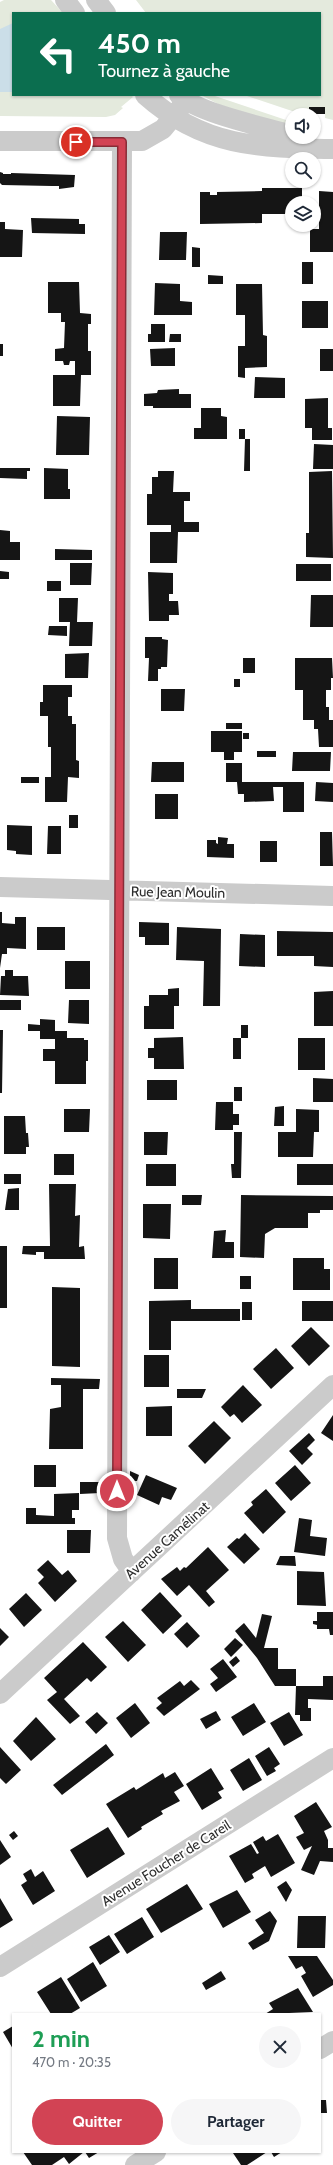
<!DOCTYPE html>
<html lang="fr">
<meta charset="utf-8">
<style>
:root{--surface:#fff;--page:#f6f6f7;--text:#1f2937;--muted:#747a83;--accent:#d24354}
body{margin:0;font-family:Cabin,sans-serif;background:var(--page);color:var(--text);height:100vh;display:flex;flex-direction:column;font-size:15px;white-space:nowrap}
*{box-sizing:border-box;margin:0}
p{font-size:13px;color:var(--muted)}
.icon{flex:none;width:22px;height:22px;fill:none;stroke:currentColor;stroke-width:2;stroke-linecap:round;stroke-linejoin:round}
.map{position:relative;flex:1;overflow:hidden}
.drawer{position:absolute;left:12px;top:2013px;width:309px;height:140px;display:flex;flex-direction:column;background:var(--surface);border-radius:0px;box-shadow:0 1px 3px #0004}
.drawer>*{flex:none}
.top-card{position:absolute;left:12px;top:12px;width:309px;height:84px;border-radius:0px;box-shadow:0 1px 3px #0004;background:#0b6e4f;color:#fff;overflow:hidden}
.tools{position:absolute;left:285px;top:108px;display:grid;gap:8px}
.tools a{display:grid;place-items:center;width:36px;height:36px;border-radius:50%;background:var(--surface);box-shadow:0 1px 3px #0004;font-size:20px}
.pin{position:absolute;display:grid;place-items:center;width:34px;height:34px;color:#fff;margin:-17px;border:2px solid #fff;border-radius:50%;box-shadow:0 1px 4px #0007}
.me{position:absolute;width:44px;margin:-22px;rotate:0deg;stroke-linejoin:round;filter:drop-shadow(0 0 3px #0008)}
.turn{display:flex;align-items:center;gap:14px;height:84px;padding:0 20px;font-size:18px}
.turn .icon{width:52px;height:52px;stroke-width:2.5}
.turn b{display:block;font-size:28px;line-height:34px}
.round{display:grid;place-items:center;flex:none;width:42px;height:42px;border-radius:21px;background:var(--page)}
.headline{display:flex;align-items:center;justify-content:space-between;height:68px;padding:0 20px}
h1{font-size:24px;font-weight:800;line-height:30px;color:#1e9e55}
.primary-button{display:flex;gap:8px;margin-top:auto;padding:8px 20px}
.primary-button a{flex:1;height:46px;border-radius:24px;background:var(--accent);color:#fff;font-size:16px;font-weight:800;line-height:46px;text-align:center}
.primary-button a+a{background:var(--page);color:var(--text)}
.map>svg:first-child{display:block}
.green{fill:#e4eadd}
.water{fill:#cbdee8}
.building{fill:#151515}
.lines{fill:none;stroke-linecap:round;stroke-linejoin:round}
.minor{stroke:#cbcbcb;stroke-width:20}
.route-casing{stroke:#882c37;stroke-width:10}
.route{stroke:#d24354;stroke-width:7}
.labels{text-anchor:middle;stroke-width:4;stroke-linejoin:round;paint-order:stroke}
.street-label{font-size:14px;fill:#2e2e2e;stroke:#fff}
</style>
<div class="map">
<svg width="333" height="2165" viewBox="0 0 333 2165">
<rect width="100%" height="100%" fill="#fff"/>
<path class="green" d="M4,0H51L63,13H13V95H131L133,97L121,107L123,108L115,115L106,117L0,116V2Z
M136,0H333V120L325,118V107H309V114L304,115L244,95H320V13H146Z
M201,95H212L292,122V127L220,105Z"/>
<path class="water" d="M13,23V92H0V29Z"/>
<path class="building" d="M309,107H325V114H309Z
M0,172L3,173V174H11V173L75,175L74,187L59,189V186H52L2,185L0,183Z
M262,188H302V203H292V214H262V223L200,224V192H210V195H217V192L262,191Z
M319,191L333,192V252H310V229H319Z
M31,218L79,219V224H85V234L32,233Z
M0,222H5V229L23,230L22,257H0Z
M160,232H187L186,260H159Z
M192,247L200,248V267H192Z
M302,262H313V284H302Z
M208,275L223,276V284H208Z
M48,282H79L80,313L91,314V324H88V351H91V375H81L80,406H53V375H75V361H70L69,365H64L63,361H55V349L64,348L65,322H61V313H48Z
M155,283L180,284V301L192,302V315H154Z
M236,284H262L263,335L267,336V367L245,368V378L238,377V346H245V315H236Z
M302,301H328V328H302Z
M151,324H165V342H148V334H151Z
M170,334H181V342H169Z
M0,344H3V356H0Z
M175,348V366H151L150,349Z
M320,349H333V371H320Z
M255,377L285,378V398H254Z
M179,389V394H191V408H153V406H144V394L157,393L158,390Z
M328,398V428H332V440H312V428H305V399Z
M201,408H221V416L227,417V439H194V428H201Z
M57,416L90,417L89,455H56Z
M239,429H245V439H239Z
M245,439H250V471H244Z
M314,444L333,445V469H313Z
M0,468H30V471H27V479L0,478Z
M44,468L68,469V489H70V499H44Z
M158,471H174L173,492H190V501H184V522H199V532H178L177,563H150V532H171V525H147V494H152V477H158Z
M332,471L333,558L306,557V533H309V472Z
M0,530L10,531V542H20V560H0Z
M55,549L92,550V560H55Z
M70,563H92L91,585H70Z
M296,564H331V581H296Z
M0,571L9,572V579H0Z
M148,572L173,573V594H169V601H178L179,615H169V621H149Z
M47,581H61V591H47Z
M311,595H333V627H310Z
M59,598H78L77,622H93L92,646H69L70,622H59Z
M49,626H67V636L48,635Z
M145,637H162V639L168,640L167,667H161V669H158V681H148L149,658H145Z
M89,653L88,678H65V654Z
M243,658H255V673H243Z
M295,658H332L333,678H331V690H326V707H329V720H333V747H319L318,729H314V720H303V690H295Z
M234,679H240V687H234Z
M43,685H72V697H68V716H72V724H76V760L79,761V778L68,777L67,802H45V777H51V747H48V716H40V702H43Z
M161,689H185L184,711H161Z
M226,723H242V729H226Z
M211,731H242V752H234V760H224V752H211Z
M243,733H249V739H243Z
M257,751H276V757H257Z
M293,752H331L330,771H292Z
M152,762H184V782H151Z
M226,763H242V782H304V812H283V787H273L274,801L244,802V794H238L237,782H226Z
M21,777H39V783H21Z
M316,782L333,783V802L315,801Z
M155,794H178V819H155Z
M69,815H78V828H69Z
M7,825L32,826V855L16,854V851L7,850Z
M48,826H61V854H47Z
M320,832H332L333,866H320Z
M218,837L228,838L227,844H234V858L207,857V840H216V843L218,844Z
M260,841H277V862H260Z
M0,912H2V923L15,924V917H26V949L7,948V954H2L0,968Z
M139,922L169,923V945H145V937H139Z
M37,927H65V950H37Z
M177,927L221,929L220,1006H203L204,961L176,960Z
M277,931L333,932V967L314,966V956H277Z
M240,934L265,935V967L239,966Z
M65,961H90V989H65Z
M5,970H13V976H28L29,996L0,995L1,976H5Z
M179,988V1006H174V1029H144V1006H149V995H168V989Z
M333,991V1026H314V992Z
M0,1000H21V1010H0Z
M69,1000H89V1024L68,1023Z
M40,1019L55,1020V1031H67V1038H84V1040H88V1061H86V1084H55V1061H43V1049H55V1039H40V1031H28V1024L40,1025Z
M241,1025H248V1038H241Z
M0,1030H3L2,1093H0Z
M183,1037L184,1069H154V1058H148V1048H154V1038Z
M233,1038H241V1059H233Z
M298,1038H325V1070H298Z
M313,1078L333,1079V1102H313Z
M147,1080H177V1100H147Z
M234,1087H242V1101H234Z
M216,1102H233V1114H239V1125H233V1130H215Z
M284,1106V1126H274L275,1107Z
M64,1109H90L89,1132H64Z
M296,1109L319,1110V1132H314L313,1157H278V1132H296Z
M4,1116H25L26,1133H28L29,1147H26V1154H4Z
M144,1132H168L167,1155H144Z
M234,1132H242L241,1178H232L231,1164H234Z
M54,1154H74V1175H54Z
M146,1164H176V1186H146Z
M297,1164H333V1185H297Z
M4,1174H21V1184H4Z
M49,1184H76L75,1216L80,1215L79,1247L84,1246L85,1259H44V1252H36V1255L22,1254L23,1246H50Z
M19,1188V1210H5L8,1189Z
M182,1195H202L201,1205H182Z
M241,1195L333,1196V1210H320V1213H308V1228H275L265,1234L264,1258L240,1257Z
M143,1204H171L170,1239L143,1238Z
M226,1230L225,1242H234V1258H212L214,1231Z
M0,1246H7V1308H0Z
M154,1258H178V1289H154Z
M293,1258H324V1269H330V1290H293Z
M240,1276H251V1289H240Z
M52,1287L80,1288V1367L52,1366Z
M191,1300V1309H240V1321H171V1350H149V1301Z
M302,1301H333V1321H302Z
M242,1302H252V1320H242Z
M311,1327L330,1346L309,1366L291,1346Z
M276,1348L294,1368L271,1389L253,1369Z
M144,1355H169V1387H144Z
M51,1378L100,1379L99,1389H83V1449H49L50,1409L61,1407V1385H51Z
M243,1385L262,1405L242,1423L234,1414L230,1417L221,1407Z
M177,1389H206L202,1398H177Z
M172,1406V1436H146V1407Z
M333,1415V1441L321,1433Z
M214,1421L231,1438L205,1464L188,1446Z
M309,1433L315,1440L307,1448L313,1454L302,1465L289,1451Z
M34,1465H56V1487H34Z
M295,1465L311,1483L291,1501L275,1483Z
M130,1471L139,1475L137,1481H130Z
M146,1475L177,1488L171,1500L162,1497L159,1505L137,1495Z
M80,1482H100V1493L80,1494Z
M266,1489L286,1512L263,1534L244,1513L253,1505L251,1502Z
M79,1493V1510H72V1518H75V1524H26V1508H36V1515L54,1516V1494Z
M299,1518L312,1520L310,1536L327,1538L325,1556L294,1552Z
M67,1530H91L90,1553H67Z
M245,1533L260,1549L244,1564L227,1547L237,1538L239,1539Z
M208,1547L229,1570L206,1591L215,1602L209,1607L189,1585L177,1596L161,1579L177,1567L180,1571L184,1567L186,1568Z
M280,1556H295L296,1566L276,1565Z
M48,1560L62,1575L68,1570L77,1581L55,1602L38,1583L44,1577L37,1570Z
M297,1571L324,1572L326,1606L297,1605Z
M160,1592L182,1616L163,1634L141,1610Z
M26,1593L42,1610L24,1627L9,1609Z
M317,1612H333V1635H330L329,1629H317V1625L313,1624V1621H317Z
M262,1614L272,1616L264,1648H278V1669H296V1686H275L257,1658L235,1631L244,1623L256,1638Z
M123,1621L146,1645L128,1662L105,1637Z
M187,1622L200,1636L187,1648L174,1634Z
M0,1628L9,1637L0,1646Z
M235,1638L243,1645L231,1657L224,1649Z
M83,1642L107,1667L91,1682L87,1678L64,1699L80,1716L70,1724L47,1700L57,1692L44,1678Z
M236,1656L240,1661L233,1667L229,1662Z
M223,1659L237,1677L216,1692L210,1684L218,1678L210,1669Z
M323,1676H333V1700L308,1699V1708H311V1721H300V1715H295L296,1686H323Z
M191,1680L200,1689L164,1716L156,1708L162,1703L157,1698L180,1681L184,1686Z
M135,1703L150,1723L131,1738L116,1718Z
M254,1703L266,1722L243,1736L231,1717Z
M216,1711L221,1720L206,1729L200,1719Z
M97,1712L108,1723L96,1734L85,1722Z
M289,1712L303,1735L284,1746L270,1723Z
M36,1717L56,1739L31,1761L13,1741Z
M106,1744L114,1755L62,1795L53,1785Z
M0,1747L21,1770L6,1784L0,1778Z
M269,1747L280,1764L274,1768L276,1771L267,1776L255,1756Z
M249,1758L262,1780L243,1791L230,1770Z
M211,1768L224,1789L218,1792L222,1798L202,1810L186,1784Z
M175,1772L184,1786L174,1792L180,1801L161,1811L163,1814L141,1827L142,1829L128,1838L106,1804L134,1787L136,1790L163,1773L165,1778Z
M316,1802L332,1827L324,1831L328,1840V1848H333V1862L320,1861L314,1875L301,1870L312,1846L304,1850L296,1837L304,1833L294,1816Z
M108,1827L125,1854L87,1878L70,1850Z
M14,1831L18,1836L13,1840L9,1835Z
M278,1834L295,1863L271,1877L265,1866L252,1874L254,1878L245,1883L229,1856L251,1844L257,1854L259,1853L253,1842L263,1836L266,1841Z
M0,1840L11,1857L0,1865Z
M31,1869L35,1877L43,1871L55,1891L33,1905L21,1885L27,1881L23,1874Z
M286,1881L292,1890L286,1902L277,1887Z
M187,1884L203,1909L161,1933L146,1909Z
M237,1890L251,1912L223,1928L209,1904Z
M0,1898L13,1920L0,1928Z
M270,1911L277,1921L269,1941L253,1950L248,1943L264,1933L255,1920Z
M298,1916H326L325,1948H297Z
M142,1917L154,1937L127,1954L114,1934Z
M109,1935L120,1952L100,1965L89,1947Z
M288,1956H317L333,1980V1985L313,1997L301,1976L306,1973L302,1966L296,1969Z
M93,1962L107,1986L81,2002L67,1979Z
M221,1971L226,1979L206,1990L202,1983Z
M61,1977L80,2008L70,2014H51L37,1992Z
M298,1988L313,2012L265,2014L273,2009L269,2003Z
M13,2026V2049L3,2032Z
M320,2100H326L327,2113H320Z
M23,2152H84L69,2164L64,2157L52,2165H32Z
M85,2152H99L89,2158Z
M235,2152H267L247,2165H241L233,2153Z
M271,2152H282L274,2157Z"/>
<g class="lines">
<path class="minor" d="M65,0L75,13
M96,0L106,13
M145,95C203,147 259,148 333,149
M179,95C198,113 265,127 292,135
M0,141H142L163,129L186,101
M122,142L117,1538L123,1559L132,1572
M0,887L333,896
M0,1694L333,1385
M0,1967L333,1758
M320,2049L333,2041
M135,2165L156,2152"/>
</g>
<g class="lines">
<defs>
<path id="route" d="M76,142H122L117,1491"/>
</defs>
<use href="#route" class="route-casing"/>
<use href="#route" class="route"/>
</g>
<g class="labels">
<g class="street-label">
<text transform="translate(178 892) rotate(1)" y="5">Rue Jean Moulin</text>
<text transform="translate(167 1540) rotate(-42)" y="5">Avenue Camélinat</text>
<text transform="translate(166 1863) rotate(-32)" y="5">Avenue Foucher de Careil</text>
</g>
</g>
</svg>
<div class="tools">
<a><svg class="icon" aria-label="sound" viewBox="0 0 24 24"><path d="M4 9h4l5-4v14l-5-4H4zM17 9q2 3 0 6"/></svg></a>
<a><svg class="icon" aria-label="search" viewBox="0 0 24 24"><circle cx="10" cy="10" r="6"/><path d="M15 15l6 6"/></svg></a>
<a><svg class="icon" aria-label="layers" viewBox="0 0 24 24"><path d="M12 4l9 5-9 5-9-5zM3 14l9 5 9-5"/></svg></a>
</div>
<div class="pin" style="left:76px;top:142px;background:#d93025"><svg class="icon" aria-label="arrive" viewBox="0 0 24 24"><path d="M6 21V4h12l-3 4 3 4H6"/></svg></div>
<svg class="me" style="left:117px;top:1491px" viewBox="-20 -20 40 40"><circle r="17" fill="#d24354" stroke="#fff" stroke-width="3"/><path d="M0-11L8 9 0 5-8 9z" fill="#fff"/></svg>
<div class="top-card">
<div class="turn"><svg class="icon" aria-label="left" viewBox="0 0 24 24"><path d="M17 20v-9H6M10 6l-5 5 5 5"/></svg><div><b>450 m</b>Tournez à gauche</div></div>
</div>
<section class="drawer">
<div class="headline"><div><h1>2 min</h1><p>470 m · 20:35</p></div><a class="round"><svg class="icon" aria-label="close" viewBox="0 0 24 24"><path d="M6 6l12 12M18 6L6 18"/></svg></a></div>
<div class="primary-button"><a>Quitter</a><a>Partager</a></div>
</section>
</div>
